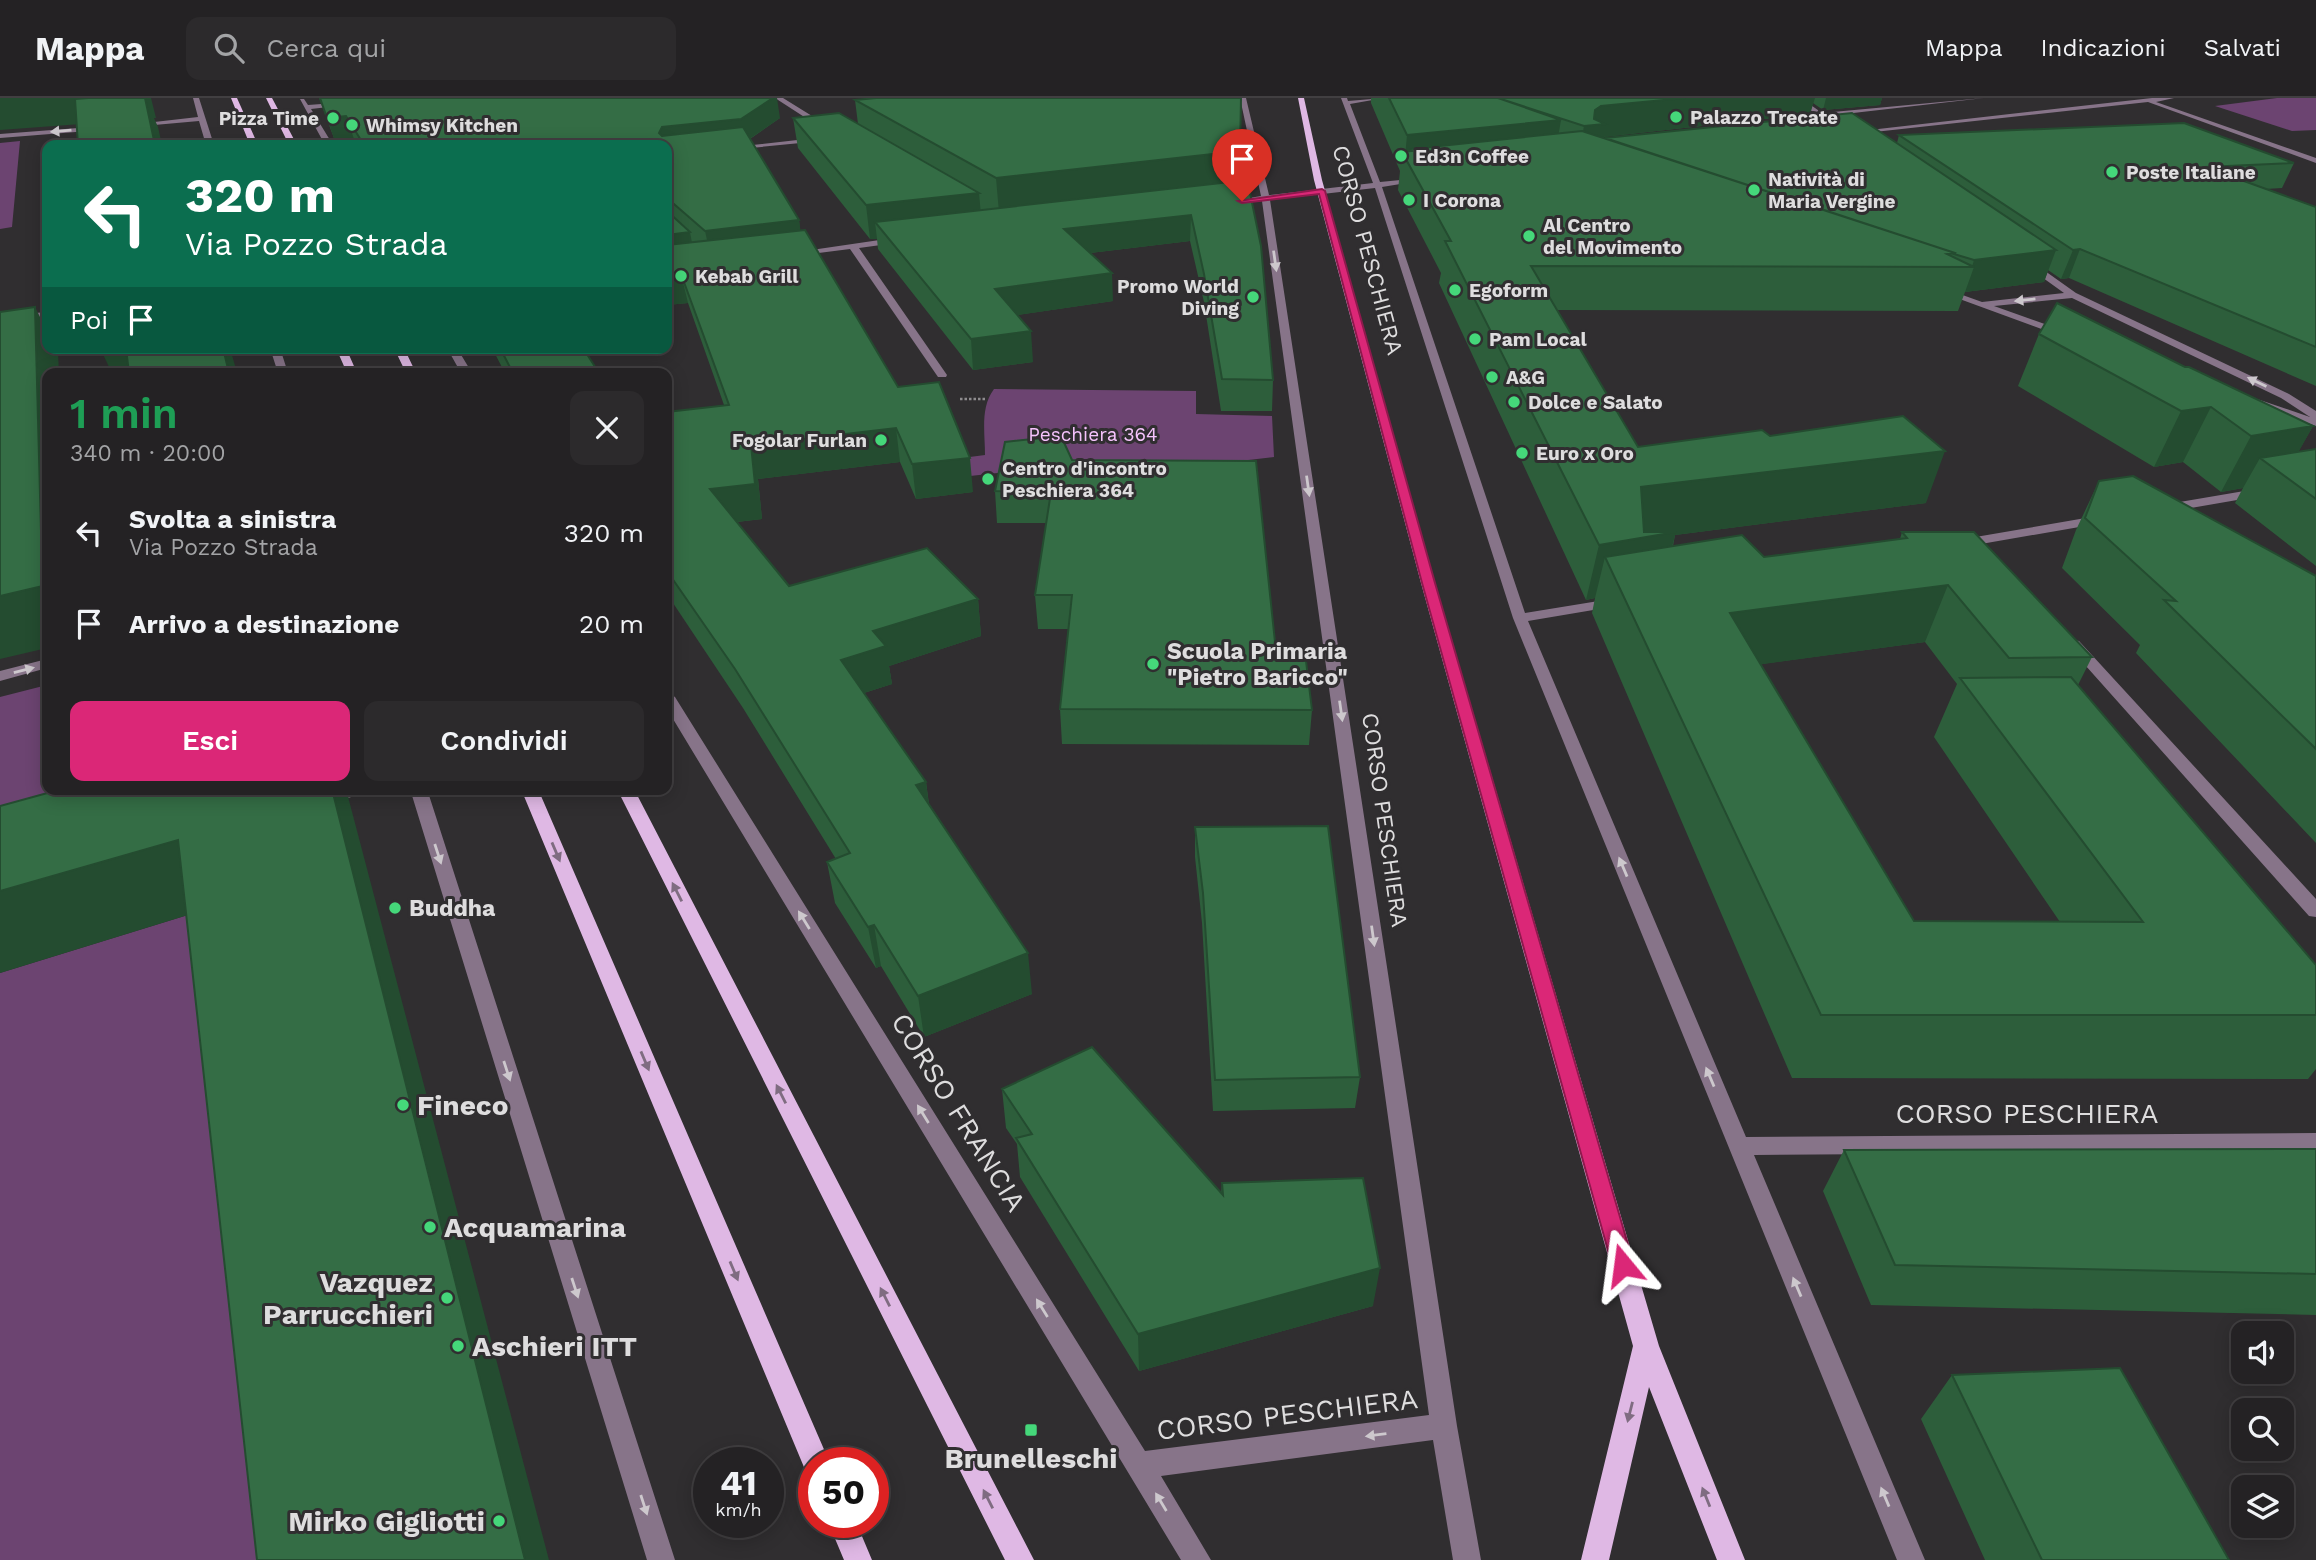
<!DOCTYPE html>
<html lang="it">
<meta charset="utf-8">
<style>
:root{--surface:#242224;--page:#2c2a2c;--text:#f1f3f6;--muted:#a3a4a6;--line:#413f41;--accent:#db2777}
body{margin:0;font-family:"Work Sans",sans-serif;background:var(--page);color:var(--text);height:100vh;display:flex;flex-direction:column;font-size:26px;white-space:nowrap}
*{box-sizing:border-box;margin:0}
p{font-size:23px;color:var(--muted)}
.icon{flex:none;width:38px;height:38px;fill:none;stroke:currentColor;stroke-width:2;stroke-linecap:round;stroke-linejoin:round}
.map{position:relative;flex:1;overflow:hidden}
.sheet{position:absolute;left:42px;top:270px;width:630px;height:427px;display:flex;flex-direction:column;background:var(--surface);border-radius:14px;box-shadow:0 4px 18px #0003,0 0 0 2px var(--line)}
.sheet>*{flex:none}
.banner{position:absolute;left:42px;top:42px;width:630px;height:214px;border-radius:14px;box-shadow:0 4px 18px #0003,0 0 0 2px var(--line);background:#0b6e4f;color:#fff;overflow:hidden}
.controls{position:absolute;left:2231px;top:1223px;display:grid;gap:14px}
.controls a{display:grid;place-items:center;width:63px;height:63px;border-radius:14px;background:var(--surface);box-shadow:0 4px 18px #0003,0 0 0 2px var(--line);font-size:35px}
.speed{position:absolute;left:693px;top:1349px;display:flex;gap:14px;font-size:35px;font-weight:700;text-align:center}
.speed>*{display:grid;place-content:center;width:91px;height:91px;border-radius:50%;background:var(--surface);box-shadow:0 4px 18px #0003,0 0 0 2px var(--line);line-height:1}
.speed small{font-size:18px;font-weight:400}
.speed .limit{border:10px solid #d22;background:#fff;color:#111}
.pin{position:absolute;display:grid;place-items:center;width:60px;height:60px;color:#fff;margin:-72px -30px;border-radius:50% 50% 50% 0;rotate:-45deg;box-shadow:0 0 7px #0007}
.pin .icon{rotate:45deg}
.me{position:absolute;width:77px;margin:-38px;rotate:344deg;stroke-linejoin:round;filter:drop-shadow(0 0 5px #0008)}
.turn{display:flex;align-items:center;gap:24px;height:147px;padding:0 28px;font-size:32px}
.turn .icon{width:91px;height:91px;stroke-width:2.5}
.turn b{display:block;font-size:49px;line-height:60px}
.then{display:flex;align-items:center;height:66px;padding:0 28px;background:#0003;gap:14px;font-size:26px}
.round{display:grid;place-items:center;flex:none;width:74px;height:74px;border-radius:14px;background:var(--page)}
.headline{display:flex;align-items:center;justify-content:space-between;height:119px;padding:0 28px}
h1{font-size:42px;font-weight:600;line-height:52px;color:#1e9e55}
.action{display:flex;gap:14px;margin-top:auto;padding:14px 28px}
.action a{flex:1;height:80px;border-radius:14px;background:var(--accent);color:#fff;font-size:28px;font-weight:600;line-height:80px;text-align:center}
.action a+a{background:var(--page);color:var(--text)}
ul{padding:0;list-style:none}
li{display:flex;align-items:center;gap:21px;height:91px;padding:0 28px}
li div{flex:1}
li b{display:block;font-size:26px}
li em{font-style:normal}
header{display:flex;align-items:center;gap:42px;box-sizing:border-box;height:98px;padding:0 35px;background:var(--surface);border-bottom:2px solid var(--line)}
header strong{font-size:33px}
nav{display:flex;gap:38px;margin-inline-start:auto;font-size:24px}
.search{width:490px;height:63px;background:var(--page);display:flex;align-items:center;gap:18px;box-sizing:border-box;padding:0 24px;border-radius:14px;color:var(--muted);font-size:26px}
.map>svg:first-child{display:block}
.green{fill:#6c4471}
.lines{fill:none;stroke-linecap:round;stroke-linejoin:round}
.path-far1{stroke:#8f8d8f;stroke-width:2.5;stroke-dasharray:2.5 2;stroke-linecap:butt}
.path{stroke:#8f8d8f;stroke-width:3.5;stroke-dasharray:4.5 3.5;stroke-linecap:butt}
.minor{fill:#877489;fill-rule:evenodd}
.major{fill:#dfb8e4;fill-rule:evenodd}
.wall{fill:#2d5e3b;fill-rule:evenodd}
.shaded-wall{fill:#244c30}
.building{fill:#346d45;stroke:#244c30;stroke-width:2}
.oneway{fill:#cdc8cd}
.oneway2{fill:#7f6c81}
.route{fill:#db2777;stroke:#8e194d;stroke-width:2}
.poi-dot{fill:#45d77a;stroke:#302e30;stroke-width:2.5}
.labels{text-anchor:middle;stroke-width:6;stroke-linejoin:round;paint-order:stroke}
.far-poi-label{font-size:19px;font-weight:bold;fill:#deddde;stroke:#302e30;text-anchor:start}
.far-park-label{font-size:19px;fill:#f6c3fd;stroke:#302e30}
.street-label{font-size:23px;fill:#deddde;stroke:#302e30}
.poi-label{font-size:23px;font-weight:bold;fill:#deddde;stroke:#302e30;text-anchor:start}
.near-poi-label{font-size:28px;font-weight:bold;fill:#deddde;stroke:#302e30;text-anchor:start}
.near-street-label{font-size:28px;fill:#deddde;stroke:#302e30}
</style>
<header>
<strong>Mappa</strong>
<div class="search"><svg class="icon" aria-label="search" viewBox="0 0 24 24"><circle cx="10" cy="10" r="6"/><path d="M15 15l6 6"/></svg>Cerca qui</div>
<nav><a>Mappa</a><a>Indicazioni</a><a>Salvati</a></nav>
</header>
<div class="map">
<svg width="2316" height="1462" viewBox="0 0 2316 1462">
<rect width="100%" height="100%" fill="#302e30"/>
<path class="green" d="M2277,0H2316V32L2292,33L2215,8Z
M20,43L12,129L0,131V45Z
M994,291L1196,293V316L1272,318L1274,359L1069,383L1062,368L970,378L962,360L985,357C985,334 980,310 994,291Z
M47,587V691H121L0,734V599Z
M217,808L305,1462H0V875Z"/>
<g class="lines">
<path class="path-far1" d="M960,301H987"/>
<path class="path" d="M348,698L372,691"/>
<path class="minor" d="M193,0H199L214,47H206L199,23L132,29L128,27L198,19Z
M775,0H783L833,31L826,33Z
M1240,0H1246L1269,97L1373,85L1341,0H1347L1348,3L1384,0L1350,6L1380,84L1421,80L1425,82L1382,89L1525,515L1617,500L1624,504L1617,508L1528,523L1746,1039L2316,1035V1053L1754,1057L1925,1462H1897L1513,520L1375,90L1270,102L1457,1328L1481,1462H1453L1433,1342L1161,1378L1211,1462H1181L667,611V594L675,599L1145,1353L1429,1317L1262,103L1230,106L1226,104L1261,98Z
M1794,0H1801L1822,15L1984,0L1827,18L1842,29L1839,33Z
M2152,0H2174L2156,4L2316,60V65L2148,4L1856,36L1852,34Z
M300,1H304L308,7L348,4L346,7L311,11L333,47H325Z
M104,28L101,32L0,40V36Z
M824,39L821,43L730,52L726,50Z
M900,139L904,142L903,144L859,150L947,277L946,279H938L850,151L795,158L791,155Z
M2025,163H2031L2076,195L2289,296L2316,313V328L2253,306L2251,304L2257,301L2310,319L2281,300L2072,200L1994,208L2070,235V239L2066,240L1935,192L1943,190L1982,204L2064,195L2025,167Z
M47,214V220L0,224V218Z
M270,250H280L288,275H278Z
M447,250H457L472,275H461Z
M2262,390L2266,391V397L2162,415L2156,411L2162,407Z
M2103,417L2109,421L2108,424L1958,450L1951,446L1958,442Z
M2074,542L2079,543L2316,801V819L2309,818L2069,549L2067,546L2069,543Z
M47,561V570L0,583V573Z
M410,691H427L675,1462H647Z"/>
<path class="major" d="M231,0H237L258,47H250Z
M266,0H272L297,47H289Z
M1298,0H1304L1322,82L1435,485L1659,1248L1745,1462H1717L1649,1289L1609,1462H1581L1633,1248L1421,485L1314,82Z
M336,250H346L357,275H347Z
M394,250H404L416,275H406Z
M521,691H538L826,1356L829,1365H814V1377L806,1374Z
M617,691H634L1034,1462H1005Z
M828,1424H856L872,1462H844Z"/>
</g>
<path class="wall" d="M319,0L780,20L750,41L799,122L800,133L898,289L973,394L916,401L900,364L758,381L762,421L737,424L789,488L978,501L981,538L889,568L892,586L864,595L926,684L929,706L1032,896L924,939L881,868L876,870L835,805L827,764L836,761L743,610L667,496V314L724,307L688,205L667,207V47H357L354,41L335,43Z
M1241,0L1239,96L1273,282L1272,313H1221L1204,204L1190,143L1090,155L1113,203L1017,217L1033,264L973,272L878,151L877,141H870L798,50L793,20L858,26L855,2Z
M1371,0H1882L1880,7L1823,12L1813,5L1810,16L1603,39V40L1897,45L1899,37L2294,65L2282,90L2266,91L2316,109V288L2069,180L2061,181L2048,172L2044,184L1965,194L1958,213L1557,212L1638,349L1770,338L1926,405L1675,437L1673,448L1764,459L1900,441L1902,434L2092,559L2078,587L2316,867V971L2308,981L1792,980L1592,515L1595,500L1586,502L1439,185L1441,175L1398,92L1400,73L1371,5ZM1925,544L1957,586L1934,639L2060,824L1914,823L1761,566Z
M2039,236L2185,269L2313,328L2298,354L2316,351V468L2235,405L2243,390L2221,394L2183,364L2154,369L2018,288Z
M492,250H583L599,275H505Z
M1072,362L1277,563L1312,612L1309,647L1062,646L1060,611L1068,531H1038L1035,497L1046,425H997L995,393Z
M2099,383L2316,478V745L2136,555L2140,547L2062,470L2076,432Z
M1195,729L1360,979L1355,1010L1213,1013L1202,825L1195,759Z
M1002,991L1221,1096L1222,1085L1373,1208L1139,1273L1020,1079L1017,1046L1006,1030Z
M2316,1051V1217L1871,1207L1823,1093L1844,1052Z
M1952,1277L2229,1462H1985L1921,1321Z"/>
<path class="shaded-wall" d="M0,0H151L156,20H154L158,29L162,47H155L149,21L0,32Z
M773,0H777L780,20L745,44L667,52L659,35L662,29Z
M1685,0H1815L1810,16L1603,39L1599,58L1578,60L1584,28L1595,12L1601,8Z
M1826,0H1882L1880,7L1823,12Z
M346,18L354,41L335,43L327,20Z
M1561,22L1554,63L1411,51L1409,67L1405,59L1407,37Z
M1240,53L1239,98L1000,126L996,80Z
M979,95L982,128L875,124L877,141H870L866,107Z
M1191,117L1190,143L1065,158L1064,131Z
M799,122L803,149L711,160L705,133Z
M690,134L695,162L667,165V137Z
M2080,151L2069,180L2061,181L2073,152Z
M2056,152L2044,184L1965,194L1974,169H1972L1974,162Z
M1112,175L1113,203L997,220L995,191Z
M681,176L688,205L667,207V178Z
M35,209L47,233V250H56L58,254L59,275H47V443L41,433Z
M1031,233L1033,264L973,272L971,241Z
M100,250H137L144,266L110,271Z
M223,250H230L237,275H229Z
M2211,309L2183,364L2154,369L2181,313Z
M2313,328L2285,378L2260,360L2243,390L2221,394L2251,338Z
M896,330L900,364L758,381L762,421L718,426L710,391L751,347Z
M1945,353L1926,405L1675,437L1662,489L1605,459L1595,500L1586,502L1599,447L1641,389Z
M970,360L973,394L916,401L912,366Z
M47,487V550L0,561V497Z
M1948,487L1925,544L1713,573L1730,515Z
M978,501L981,538L889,568L892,586L848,600L841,562L873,533Z
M926,684L931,724L916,687Z
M332,691H346L549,1462H525Z
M178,742L217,808L0,875V793Z
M874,827L881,868L876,870L868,829Z
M1028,855L1032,896L924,939L918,898Z
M1380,1170L1373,1208L1139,1273L1138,1236Z"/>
<path class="building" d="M88,0H145L155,47H78L75,1Z
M320,0H773L741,21L662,29L659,35L662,38L743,29L799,122L705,133L667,100V47H364L346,18L327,20Z
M876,0H1241L1240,53L996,80L855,2Z
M1389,0H1498L1561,22L1407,37Z
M1498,0H1685L1601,8L1595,12L1594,21L1605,26L1584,28Z
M839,15L979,95L866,107L793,20Z
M1852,15L2056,152L1974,162L1954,156L1955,155L1605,40Z
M2184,25L2294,65L2205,69L2316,109V249L2080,151L2073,152L1899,37Z
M1582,33L1955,155L1947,156L1974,169L1531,168L1638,349L1762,332L1770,338L1903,318L1945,353L1641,389L1644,434H1676L1599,447L1445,143H1451L1402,54L1412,53L1411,51Z
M1239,83V96L1250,95L1261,148L1273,282L1222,281L1204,176L1191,117L1064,131L1112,175L995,191L1031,233L971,241L875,124Z
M667,113L690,134L667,137Z
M805,132L898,289L939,284L970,360L912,366L896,330L751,347L755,386L710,391L789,488L927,450L978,501L873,533L886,548L841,562L926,684L916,687L1028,855L918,898L874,827L868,829L827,764L850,755L735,571L667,473V314L729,307L681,176L667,178V147Z
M2057,205L2185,269H2189L2313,328L2251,338L2211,309L2181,313L2039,236Z
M35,209L41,433L47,431V487L0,498V214Z
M126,250H223L229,275H129Z
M500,250H583L599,275H513Z
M1061,338L1072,362L1256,363L1277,563H1306L1312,612L1060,611L1072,497H1035L1051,394L995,393L1005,344Z
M2316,351V401L2260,360Z
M2133,378L2316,478V651L2164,502L2176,503L2085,420L2099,383Z
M1902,434H1974L2092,559L2009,560L1948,487L1730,515L1914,823L2143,824L1960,580L2071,579L2316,867V917H1821L1605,459L1742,437L1764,459L1907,440Z
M62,691H332L525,1462H257L178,742L0,793V708Z
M1328,728L1360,979L1215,982L1203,795L1195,729Z
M1092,949L1223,1097L1222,1085L1363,1080L1380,1170L1138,1236L1016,1040L1032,1036L1002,991Z
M2316,1051V1176L1895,1167L1844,1052Z
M2120,1270L2229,1462H2042L1952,1277Z"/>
<defs><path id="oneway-solid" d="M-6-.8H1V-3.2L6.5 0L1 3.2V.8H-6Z" transform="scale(1.75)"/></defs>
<g class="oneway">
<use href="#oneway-solid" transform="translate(61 33) rotate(175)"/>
<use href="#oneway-solid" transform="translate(1275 163) rotate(82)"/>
<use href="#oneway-solid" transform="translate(2025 202) rotate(174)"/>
<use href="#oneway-solid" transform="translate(2257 284) rotate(-154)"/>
<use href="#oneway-solid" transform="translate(1308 388) rotate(82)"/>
<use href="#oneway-solid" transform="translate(24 572) rotate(-14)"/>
<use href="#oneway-solid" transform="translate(1341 613) rotate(82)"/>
<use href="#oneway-solid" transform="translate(438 756) rotate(72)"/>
<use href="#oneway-solid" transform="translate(1623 769) rotate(-113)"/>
<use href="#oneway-solid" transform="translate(804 822) rotate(-122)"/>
<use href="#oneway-solid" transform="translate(1373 838) rotate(82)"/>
<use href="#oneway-solid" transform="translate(507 973) rotate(72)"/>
<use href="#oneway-solid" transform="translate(1710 979) rotate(-113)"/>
<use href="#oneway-solid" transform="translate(923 1016) rotate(-122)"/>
<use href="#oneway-solid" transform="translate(1797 1189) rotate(-113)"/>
<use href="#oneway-solid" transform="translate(575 1190) rotate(72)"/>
<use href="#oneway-solid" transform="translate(1042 1210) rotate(-122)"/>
<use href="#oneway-solid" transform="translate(1376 1337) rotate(173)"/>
<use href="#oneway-solid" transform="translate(1885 1399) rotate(-113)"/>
<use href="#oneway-solid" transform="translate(1161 1404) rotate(-121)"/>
<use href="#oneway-solid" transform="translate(644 1407) rotate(72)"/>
</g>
<g class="oneway2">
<use href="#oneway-solid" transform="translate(556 754) rotate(67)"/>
<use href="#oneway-solid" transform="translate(677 794) rotate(-117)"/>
<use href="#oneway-solid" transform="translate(645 963) rotate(67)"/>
<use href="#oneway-solid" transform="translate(781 996) rotate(-117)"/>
<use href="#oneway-solid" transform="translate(734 1173) rotate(67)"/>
<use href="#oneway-solid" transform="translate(885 1199) rotate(-117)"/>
<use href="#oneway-solid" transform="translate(1630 1314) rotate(104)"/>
<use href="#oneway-solid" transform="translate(1706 1399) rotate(-112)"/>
<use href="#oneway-solid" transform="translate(988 1401) rotate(-117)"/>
</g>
<path class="route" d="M1322,91L1325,93L1435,485L1634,1167L1631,1174L1623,1177L1615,1174L1612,1167L1422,485L1319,96L1242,105L1238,103Z"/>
<g class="poi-dot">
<circle cx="1676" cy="19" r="7"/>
<circle cx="333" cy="20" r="7"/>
<circle cx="352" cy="27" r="7"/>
<circle cx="1401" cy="58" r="7"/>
<circle cx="2112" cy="74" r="7"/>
<circle cx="1754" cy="92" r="7"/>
<circle cx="1409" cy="102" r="7"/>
<circle cx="1529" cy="138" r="7"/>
<circle cx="681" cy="178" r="7"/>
<circle cx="1455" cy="192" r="7"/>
<circle cx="1253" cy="199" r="7"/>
<circle cx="1475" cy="241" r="7"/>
<circle cx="1492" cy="279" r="7"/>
<circle cx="1514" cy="304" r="7"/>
<circle cx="881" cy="342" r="7"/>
<circle cx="1522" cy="355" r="7"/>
<circle cx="988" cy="381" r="7"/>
<circle cx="1153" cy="566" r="7"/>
<circle cx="395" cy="810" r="7"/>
<circle cx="403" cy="1007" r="7"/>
<circle cx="430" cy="1129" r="7"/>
<circle cx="447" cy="1200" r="7"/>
<circle cx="458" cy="1248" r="7"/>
<rect x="1024" y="1325" width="14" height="14" rx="3.5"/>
<circle cx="499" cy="1423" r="7"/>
</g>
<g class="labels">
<g class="far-poi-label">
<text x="1690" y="26">Palazzo Trecate</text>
<text x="319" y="27" text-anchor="end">Pizza Time</text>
<text x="366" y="34">Whimsy Kitchen</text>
<text x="1415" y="65">Ed3n Coffee</text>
<text x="2126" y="81">Poste Italiane</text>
<text x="1768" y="88">Natività di<tspan x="1768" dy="22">Maria Vergine</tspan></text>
<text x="1423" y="109">I Corona</text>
<text x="1543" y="134">Al Centro<tspan x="1543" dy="22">del Movimento</tspan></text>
<text x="695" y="185">Kebab Grill</text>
<text x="1239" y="195" text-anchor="end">Promo World<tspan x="1239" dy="22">Diving</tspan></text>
<text x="1469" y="199">Egoform</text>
<text x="1489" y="248">Pam Local</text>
<text x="1506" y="286">A&amp;G</text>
<text x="1528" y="311">Dolce e Salato</text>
<text x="867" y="349" text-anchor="end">Fogolar Furlan</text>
<text x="1536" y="362">Euro x Oro</text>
<text x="1002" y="377">Centro d'incontro<tspan x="1002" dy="22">Peschiera 364</tspan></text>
</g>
<g class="far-park-label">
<text x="1093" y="343">Peschiera 364</text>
</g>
<g class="street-label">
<text transform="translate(1368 152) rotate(75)" y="8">CORSO PESCHIERA</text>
<text transform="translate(1385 722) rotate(82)" y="8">CORSO PESCHIERA</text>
</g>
<g class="poi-label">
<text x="1167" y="561">Scuola Primaria<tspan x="1167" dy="26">"Pietro Baricco"</tspan></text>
<text x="409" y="818">Buddha</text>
</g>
<g class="near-poi-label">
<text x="417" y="1017">Fineco</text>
<text x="444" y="1139">Acquamarina</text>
<text x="433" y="1194" text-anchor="end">Vazquez<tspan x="433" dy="32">Parrucchieri</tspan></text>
<text x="472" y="1258">Aschieri ITT</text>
<text x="1031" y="1370" text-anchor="middle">Brunelleschi</text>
<text x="485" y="1433" text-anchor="end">Mirko Gigliotti</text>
</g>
<g class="near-street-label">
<text transform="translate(959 1014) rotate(58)" y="10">CORSO FRANCIA</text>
<text x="2027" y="1025">CORSO PESCHIERA</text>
<text transform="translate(1287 1316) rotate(-7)" y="10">CORSO PESCHIERA</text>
</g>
</g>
</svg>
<div class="controls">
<a><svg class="icon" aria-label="sound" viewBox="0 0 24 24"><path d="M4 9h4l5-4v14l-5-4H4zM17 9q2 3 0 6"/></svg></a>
<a><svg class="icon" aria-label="search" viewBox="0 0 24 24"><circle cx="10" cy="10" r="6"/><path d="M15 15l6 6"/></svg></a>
<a><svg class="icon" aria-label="layers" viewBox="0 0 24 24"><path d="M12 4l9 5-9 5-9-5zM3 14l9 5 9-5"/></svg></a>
</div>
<div class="speed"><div>41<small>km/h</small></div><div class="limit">50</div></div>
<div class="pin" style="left:1242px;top:103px;background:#d93025"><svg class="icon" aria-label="arrive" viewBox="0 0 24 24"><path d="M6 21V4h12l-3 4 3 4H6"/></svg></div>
<svg class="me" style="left:1623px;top:1167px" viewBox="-20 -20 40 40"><path d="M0-17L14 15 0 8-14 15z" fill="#db2777" stroke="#fff" stroke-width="4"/></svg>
<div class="banner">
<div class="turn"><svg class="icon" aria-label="left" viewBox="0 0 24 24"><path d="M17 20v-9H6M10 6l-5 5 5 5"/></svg><div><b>320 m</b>Via Pozzo Strada</div></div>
<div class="then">Poi<svg class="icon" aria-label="arrive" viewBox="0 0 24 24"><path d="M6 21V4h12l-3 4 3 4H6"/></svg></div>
</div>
<section class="sheet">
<div class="headline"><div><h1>1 min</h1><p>340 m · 20:00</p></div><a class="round"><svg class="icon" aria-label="close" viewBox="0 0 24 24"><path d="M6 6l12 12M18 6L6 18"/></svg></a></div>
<ul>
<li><svg class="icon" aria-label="left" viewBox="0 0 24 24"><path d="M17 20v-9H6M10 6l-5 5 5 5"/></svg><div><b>Svolta a sinistra</b><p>Via Pozzo Strada</p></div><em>320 m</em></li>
<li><svg class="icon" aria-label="arrive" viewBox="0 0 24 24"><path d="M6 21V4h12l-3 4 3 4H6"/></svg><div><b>Arrivo a destinazione</b></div><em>20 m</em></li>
</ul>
<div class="action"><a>Esci</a><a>Condividi</a></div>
</section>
</div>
